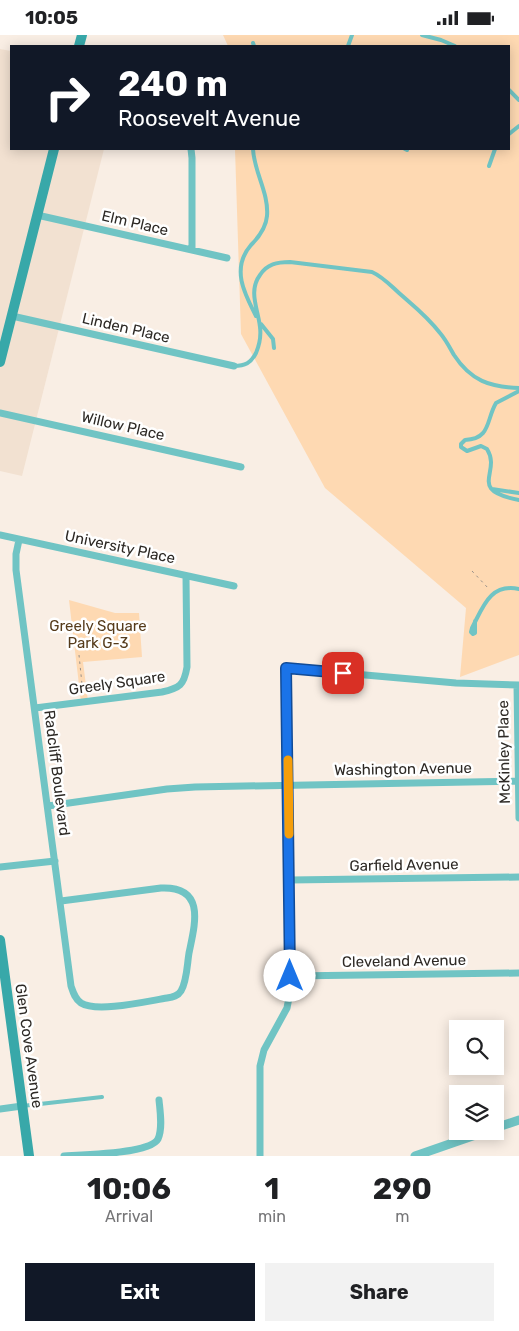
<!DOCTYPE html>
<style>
:root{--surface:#fff;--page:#f2f2f2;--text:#202124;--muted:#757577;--accent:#111827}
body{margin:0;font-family:Rubik,sans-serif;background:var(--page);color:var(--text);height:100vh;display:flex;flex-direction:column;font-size:19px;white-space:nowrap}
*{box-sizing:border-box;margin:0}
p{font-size:16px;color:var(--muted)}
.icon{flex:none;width:28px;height:28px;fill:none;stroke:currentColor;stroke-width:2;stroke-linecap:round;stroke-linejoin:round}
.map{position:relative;height:1121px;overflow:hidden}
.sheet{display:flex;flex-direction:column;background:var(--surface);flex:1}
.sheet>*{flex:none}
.top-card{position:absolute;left:10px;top:10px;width:500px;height:105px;border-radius:0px;box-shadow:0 2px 12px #0003;background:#111827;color:#fff;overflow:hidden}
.buttons{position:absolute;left:449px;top:985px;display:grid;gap:10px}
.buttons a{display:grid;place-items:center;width:55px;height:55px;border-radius:0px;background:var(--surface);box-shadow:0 2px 12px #0003;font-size:25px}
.pin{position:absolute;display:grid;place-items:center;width:42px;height:42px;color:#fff;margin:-21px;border-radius:10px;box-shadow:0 2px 8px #0006}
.me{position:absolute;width:55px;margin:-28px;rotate:0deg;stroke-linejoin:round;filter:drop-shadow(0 0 4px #0008)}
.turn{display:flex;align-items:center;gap:18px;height:105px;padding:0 25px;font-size:22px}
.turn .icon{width:65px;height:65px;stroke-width:2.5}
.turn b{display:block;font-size:35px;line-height:42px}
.eta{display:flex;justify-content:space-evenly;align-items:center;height:85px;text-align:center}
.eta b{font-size:30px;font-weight:700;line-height:35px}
.button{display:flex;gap:10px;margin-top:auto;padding:10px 25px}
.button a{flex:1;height:58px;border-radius:0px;background:var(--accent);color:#fff;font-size:20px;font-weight:700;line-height:58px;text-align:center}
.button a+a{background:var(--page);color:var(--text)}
.status{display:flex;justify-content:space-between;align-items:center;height:35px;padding:0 25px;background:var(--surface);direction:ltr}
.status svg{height:14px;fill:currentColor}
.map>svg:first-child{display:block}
.built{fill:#f2e1d1}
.green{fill:#fed9b2}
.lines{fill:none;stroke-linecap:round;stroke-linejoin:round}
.path{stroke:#989089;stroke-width:1;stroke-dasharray:2.5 4;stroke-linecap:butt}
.service{stroke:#70c4c4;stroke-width:4}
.minor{stroke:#70c4c4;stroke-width:7}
.tertiary{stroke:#70c4c4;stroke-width:9}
.secondary{stroke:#38a8a9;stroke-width:10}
.route-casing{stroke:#114b97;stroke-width:12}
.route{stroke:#1a73e8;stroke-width:9}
.slow{stroke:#f59e0b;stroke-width:9}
.labels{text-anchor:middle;stroke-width:5;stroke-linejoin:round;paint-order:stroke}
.street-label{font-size:15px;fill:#2d2925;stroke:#fff}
.park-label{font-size:15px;fill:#563b1b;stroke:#fff}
</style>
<div class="status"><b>10:05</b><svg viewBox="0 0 49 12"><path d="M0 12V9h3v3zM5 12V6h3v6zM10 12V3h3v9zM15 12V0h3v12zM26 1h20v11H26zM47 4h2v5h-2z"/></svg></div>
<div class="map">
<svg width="519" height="1121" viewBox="0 0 519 1121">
<rect width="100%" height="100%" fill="#f9eee4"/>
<path class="built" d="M0,14L11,16V114H104L22,441L0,436Z"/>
<path class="green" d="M223,0H519V620L460,642L466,573L325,453L241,299L235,114H509V11H228Z
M69,565L115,578H139L142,622L83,627L88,666L81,667Z"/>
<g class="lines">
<path class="path" d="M472,536L489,554
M79,620L83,659"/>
<path class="service" d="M422,0L441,5L455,11
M253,8L254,11
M348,11L352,0
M509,55L519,65
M509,99L519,91
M253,114C254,137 269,158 267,181C266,193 259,202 251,210C231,233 244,258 256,281
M405,114L407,115
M489,131L495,114
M261,289L273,304L274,313
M234,331C245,331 251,328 256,318C259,311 261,300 260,292C258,274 248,256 260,240C267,229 277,227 290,227L372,237C383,242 390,250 399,258C415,272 427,281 440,298C446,305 450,313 454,320C471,346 490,352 519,353
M519,356L496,368C486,385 491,404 465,405L461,409V412L467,416L481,411L487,414C502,438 466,455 519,465
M492,454L519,458
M475,586V598L473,599L471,597L472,593C483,572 490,548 519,554
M22,1071L102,1062"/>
<path class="minor" d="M191,114L192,123V215
M37,180L227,223
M12,281L234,331
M0,378L241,432
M0,500L234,551
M19,505L16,519V535L71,951C73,957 75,964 81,968C97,978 148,966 167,963C173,962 178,961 181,956C187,946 187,930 189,918C195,889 206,851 161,853L61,866
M517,650L519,783
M35,673L162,657C180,653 184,650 187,632L186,541
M48,771L167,754L195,752L519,746
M0,832L55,826
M290,845L519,842
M290,941L519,938
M0,1074L22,1071
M64,1121C81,1120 150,1119 158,1104C163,1093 160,1076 159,1065
M260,1121V1031L264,1015L287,973L290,957L286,633L456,648L519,650"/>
<path class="tertiary" d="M495,1093L519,1085
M415,1121L487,1096"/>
<path class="secondary" d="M79,11L82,0
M0,327L54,114
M0,905L29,1121"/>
</g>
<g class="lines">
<defs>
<path id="route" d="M290,941L286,633L343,638"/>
</defs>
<use href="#route" class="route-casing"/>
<use href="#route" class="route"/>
<path class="slow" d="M288,725L289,799"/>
</g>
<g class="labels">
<g class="street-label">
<text transform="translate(135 188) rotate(13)" y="5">Elm Place</text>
<text transform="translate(126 293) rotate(13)" y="5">Linden Place</text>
<text transform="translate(123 391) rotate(13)" y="5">Willow Place</text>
<text transform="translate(120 512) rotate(12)" y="5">University Place</text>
<text transform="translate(117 648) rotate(-8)" y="5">Greely Square</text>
<text transform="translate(504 717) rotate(-91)" y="5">McKinley Place</text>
<text transform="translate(403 734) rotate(-1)" y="5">Washington Avenue</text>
<text transform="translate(57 738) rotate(83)" y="5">Radcliff Boulevard</text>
<text transform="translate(404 830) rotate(-1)" y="5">Garfield Avenue</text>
<text transform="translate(404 926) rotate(-1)" y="5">Cleveland Avenue</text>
<text transform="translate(29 1011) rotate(82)" y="5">Glen Cove Avenue</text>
</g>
<g class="park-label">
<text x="98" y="596">Greely Square<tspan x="98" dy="17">Park G-3</tspan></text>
</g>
</g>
</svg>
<div class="buttons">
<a><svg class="icon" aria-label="search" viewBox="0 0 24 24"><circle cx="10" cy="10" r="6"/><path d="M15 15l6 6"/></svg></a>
<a><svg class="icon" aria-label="layers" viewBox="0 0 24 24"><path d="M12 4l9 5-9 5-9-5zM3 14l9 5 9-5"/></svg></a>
</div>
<div class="pin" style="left:343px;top:638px;background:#d93025"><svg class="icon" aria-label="arrive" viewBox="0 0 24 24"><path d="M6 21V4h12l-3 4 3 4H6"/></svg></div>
<svg class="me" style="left:290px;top:941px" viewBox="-20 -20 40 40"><circle r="19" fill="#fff"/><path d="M0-13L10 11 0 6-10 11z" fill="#1a73e8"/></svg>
<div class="top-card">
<div class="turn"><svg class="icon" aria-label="right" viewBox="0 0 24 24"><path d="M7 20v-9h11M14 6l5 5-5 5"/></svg><div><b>240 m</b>Roosevelt Avenue</div></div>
</div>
</div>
<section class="sheet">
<div class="eta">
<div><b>10:06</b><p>Arrival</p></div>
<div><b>1</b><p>min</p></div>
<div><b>290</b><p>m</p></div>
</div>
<div class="button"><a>Exit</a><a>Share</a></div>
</section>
